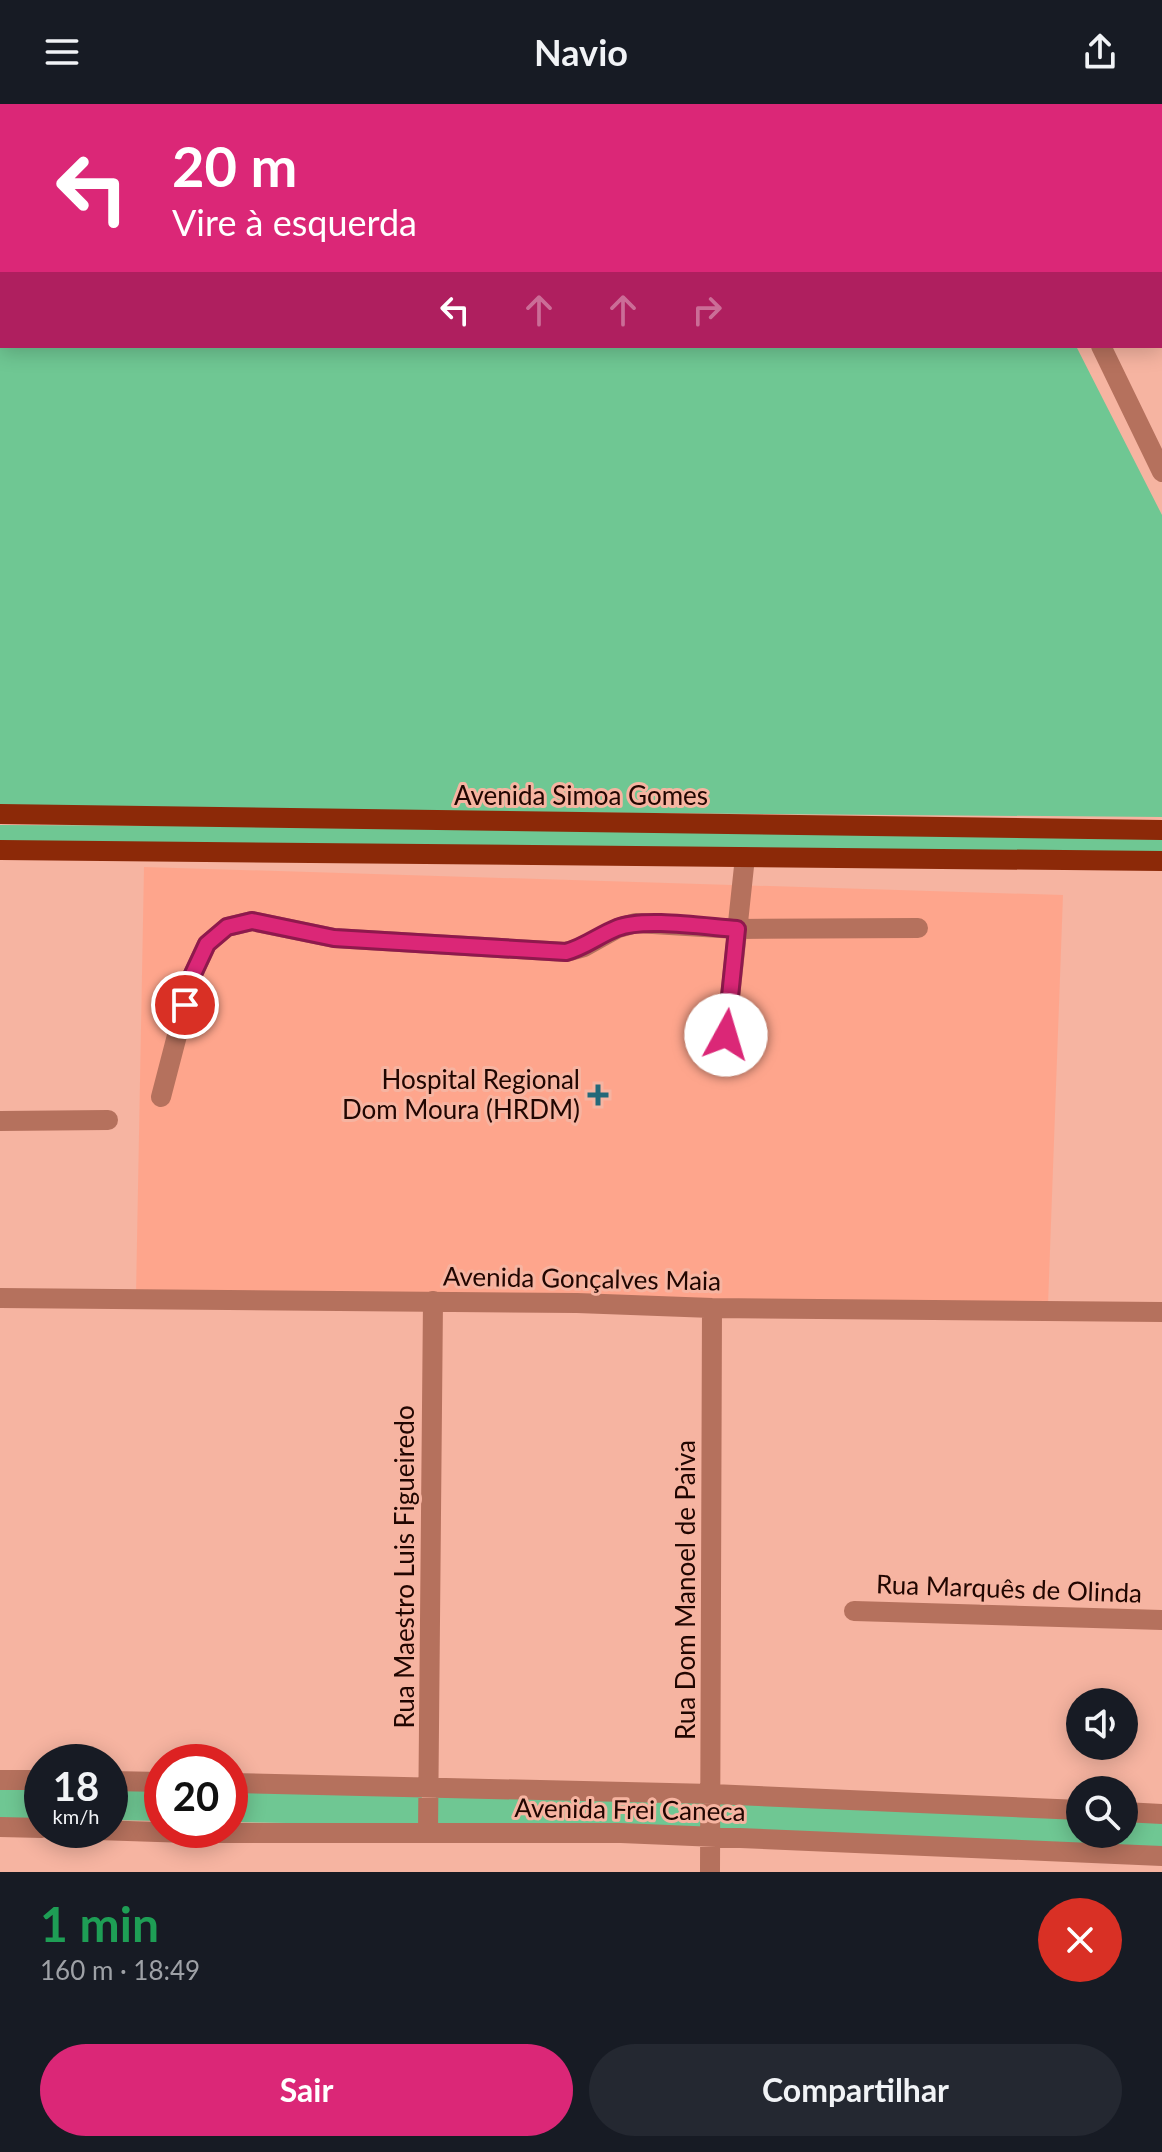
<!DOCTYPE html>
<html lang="pt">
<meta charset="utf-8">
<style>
:root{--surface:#171b24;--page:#242831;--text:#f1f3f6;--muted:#9ea1a6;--accent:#db2777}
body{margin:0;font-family:Lato,sans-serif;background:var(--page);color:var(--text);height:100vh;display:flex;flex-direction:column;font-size:30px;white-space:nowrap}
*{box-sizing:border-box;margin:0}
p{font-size:26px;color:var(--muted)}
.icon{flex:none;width:44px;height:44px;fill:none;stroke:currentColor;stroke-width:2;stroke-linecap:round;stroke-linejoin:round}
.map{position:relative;height:1768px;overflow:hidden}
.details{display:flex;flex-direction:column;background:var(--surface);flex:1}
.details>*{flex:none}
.hud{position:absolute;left:0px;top:0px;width:1162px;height:244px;box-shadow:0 4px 20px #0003;background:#db2777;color:#fff;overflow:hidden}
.controls{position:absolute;left:1066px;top:1584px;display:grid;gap:16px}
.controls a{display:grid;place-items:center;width:72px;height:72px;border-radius:50%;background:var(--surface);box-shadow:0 4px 20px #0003;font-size:40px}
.speed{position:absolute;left:24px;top:1640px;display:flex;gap:16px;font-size:40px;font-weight:700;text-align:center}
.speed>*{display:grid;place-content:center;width:104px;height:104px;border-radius:50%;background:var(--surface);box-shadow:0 4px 20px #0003;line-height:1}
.speed small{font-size:20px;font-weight:400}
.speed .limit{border:12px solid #d22;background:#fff;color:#111}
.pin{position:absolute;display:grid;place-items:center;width:68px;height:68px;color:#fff;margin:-34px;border:4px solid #fff;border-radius:50%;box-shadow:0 2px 8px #0007}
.me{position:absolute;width:88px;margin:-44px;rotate:6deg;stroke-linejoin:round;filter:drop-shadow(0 0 6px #0008)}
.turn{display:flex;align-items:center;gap:28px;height:168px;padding:0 40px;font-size:36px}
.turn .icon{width:104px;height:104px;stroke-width:2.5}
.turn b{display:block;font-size:56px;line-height:68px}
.lanes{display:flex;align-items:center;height:76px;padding:0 40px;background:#0003;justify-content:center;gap:40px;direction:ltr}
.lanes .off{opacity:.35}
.round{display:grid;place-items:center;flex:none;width:84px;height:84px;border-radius:42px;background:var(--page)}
.headline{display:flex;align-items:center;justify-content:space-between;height:136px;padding:0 40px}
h1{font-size:48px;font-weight:700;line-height:60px;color:#1e9e55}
.cta{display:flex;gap:16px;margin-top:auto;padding:16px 40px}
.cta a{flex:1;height:92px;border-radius:48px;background:var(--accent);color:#fff;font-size:32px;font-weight:700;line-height:92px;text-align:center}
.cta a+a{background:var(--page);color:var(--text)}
header{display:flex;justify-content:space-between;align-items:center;height:104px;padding:0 40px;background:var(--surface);font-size:36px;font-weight:700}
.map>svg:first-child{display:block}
.built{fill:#fea58c}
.green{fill:#6fc793}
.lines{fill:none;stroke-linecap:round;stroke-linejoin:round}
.minor{stroke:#b5715d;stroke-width:20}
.major{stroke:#8c2908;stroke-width:20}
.route-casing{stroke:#8e194d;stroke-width:20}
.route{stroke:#db2777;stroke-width:14}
.poi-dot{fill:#236879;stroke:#f6b4a1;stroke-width:3}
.labels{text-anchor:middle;stroke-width:6;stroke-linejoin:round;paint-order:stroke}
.street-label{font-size:26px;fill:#210601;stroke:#f6b4a1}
.poi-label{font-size:26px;fill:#210601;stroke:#f6b4a1;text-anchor:end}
</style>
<header><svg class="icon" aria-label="menu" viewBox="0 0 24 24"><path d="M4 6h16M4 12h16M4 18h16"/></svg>Navio<svg class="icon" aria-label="share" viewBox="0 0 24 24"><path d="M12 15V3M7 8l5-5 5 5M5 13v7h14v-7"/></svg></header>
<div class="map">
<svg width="1162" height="1768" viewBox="0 0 1162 1768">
<rect width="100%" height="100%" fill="#f6b4a1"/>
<path class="built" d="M144,763L1063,791L1048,1201L136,1191Z"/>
<path class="green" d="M0,0H954L955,2H2V242H1076L1162,411V713L0,704Z
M0,721L894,725L1162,730V763L0,743Z
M0,1684L42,1685V1715L0,1714Z
M110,1686L162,1687V1717L110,1716Z
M230,1688L422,1691L420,1721L230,1718Z
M436,1691L705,1697L704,1725L434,1723Z
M717,1697L1080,1711V1730H1124V1713L1162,1715V1746L719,1727Z"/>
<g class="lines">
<path class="minor" d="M972,0L973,2
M1067,0L1068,2
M1160,177L1162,176
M1101,242L1162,368
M726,931L745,753
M161,993L193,870L207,840L227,823L252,817L334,834L566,848L584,843L618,824L636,819L737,825L918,824
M0,1017L108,1016
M0,1194L577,1199L712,1204L1162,1208
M854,1507L1162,1516
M0,1676H42
M110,1677L162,1678
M230,1679L712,1690L1080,1706
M1124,1708L1162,1710
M0,1723L42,1724
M97,1726L188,1729H621L1162,1752
M428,1729L433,1197
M710,1768L712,1204"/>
<path class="major" d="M0,710L1162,726
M0,746L1162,757"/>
</g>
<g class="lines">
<defs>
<path id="route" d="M185,901L193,870L207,840L227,823L252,817L334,834L566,848C585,843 599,831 617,824C643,813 707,823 737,825L726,931"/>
</defs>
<use href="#route" class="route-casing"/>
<use href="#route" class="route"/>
</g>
<path class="poi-dot" d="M594 979h8v8h8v8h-8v8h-8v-8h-8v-8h8z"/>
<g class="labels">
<g class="street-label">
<text x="581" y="701">Avenida Simoa Gomes</text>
<text transform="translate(582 1175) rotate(1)" y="9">Avenida Gonçalves Maia</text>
<text transform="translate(405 1463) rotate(-90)" y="9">Rua Maestro Luis Figueiredo</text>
<text transform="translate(1009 1485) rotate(2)" y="9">Rua Marquês de Olinda</text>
<text transform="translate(686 1486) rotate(-90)" y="9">Rua Dom Manoel de Paiva</text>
<text transform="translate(630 1706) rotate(1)" y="9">Avenida Frei Caneca</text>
</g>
<g class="poi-label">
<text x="580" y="985">Hospital Regional<tspan x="580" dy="30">Dom Moura (HRDM)</tspan></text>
</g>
</g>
</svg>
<div class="controls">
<a><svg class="icon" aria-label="sound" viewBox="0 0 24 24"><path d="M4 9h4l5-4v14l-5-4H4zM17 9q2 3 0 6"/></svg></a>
<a><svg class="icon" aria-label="search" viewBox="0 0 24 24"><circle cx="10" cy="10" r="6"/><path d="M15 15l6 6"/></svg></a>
</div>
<div class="speed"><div>18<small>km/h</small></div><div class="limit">20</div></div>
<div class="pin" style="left:185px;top:901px;background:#d93025"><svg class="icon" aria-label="arrive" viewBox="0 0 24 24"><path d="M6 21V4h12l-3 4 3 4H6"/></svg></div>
<svg class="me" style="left:726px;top:931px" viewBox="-20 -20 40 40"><circle r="19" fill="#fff"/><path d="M0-13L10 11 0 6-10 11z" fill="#db2777"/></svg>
<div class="hud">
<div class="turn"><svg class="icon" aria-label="left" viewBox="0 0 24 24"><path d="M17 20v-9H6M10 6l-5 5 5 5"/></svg><div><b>20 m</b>Vire à esquerda</div></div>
<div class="lanes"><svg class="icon" aria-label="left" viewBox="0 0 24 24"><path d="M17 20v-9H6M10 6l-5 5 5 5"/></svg><svg class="icon off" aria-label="ahead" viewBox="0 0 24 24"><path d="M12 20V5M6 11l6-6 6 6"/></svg><svg class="icon off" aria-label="ahead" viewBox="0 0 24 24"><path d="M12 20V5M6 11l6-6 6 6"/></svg><svg class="icon off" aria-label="right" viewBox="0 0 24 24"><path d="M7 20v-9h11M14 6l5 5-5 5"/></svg></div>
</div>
</div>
<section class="details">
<div class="headline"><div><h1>1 min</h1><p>160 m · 18:49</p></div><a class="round" style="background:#d93025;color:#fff"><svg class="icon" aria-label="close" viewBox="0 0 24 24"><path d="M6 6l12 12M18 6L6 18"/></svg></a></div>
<div class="cta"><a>Sair</a><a>Compartilhar</a></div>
</section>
